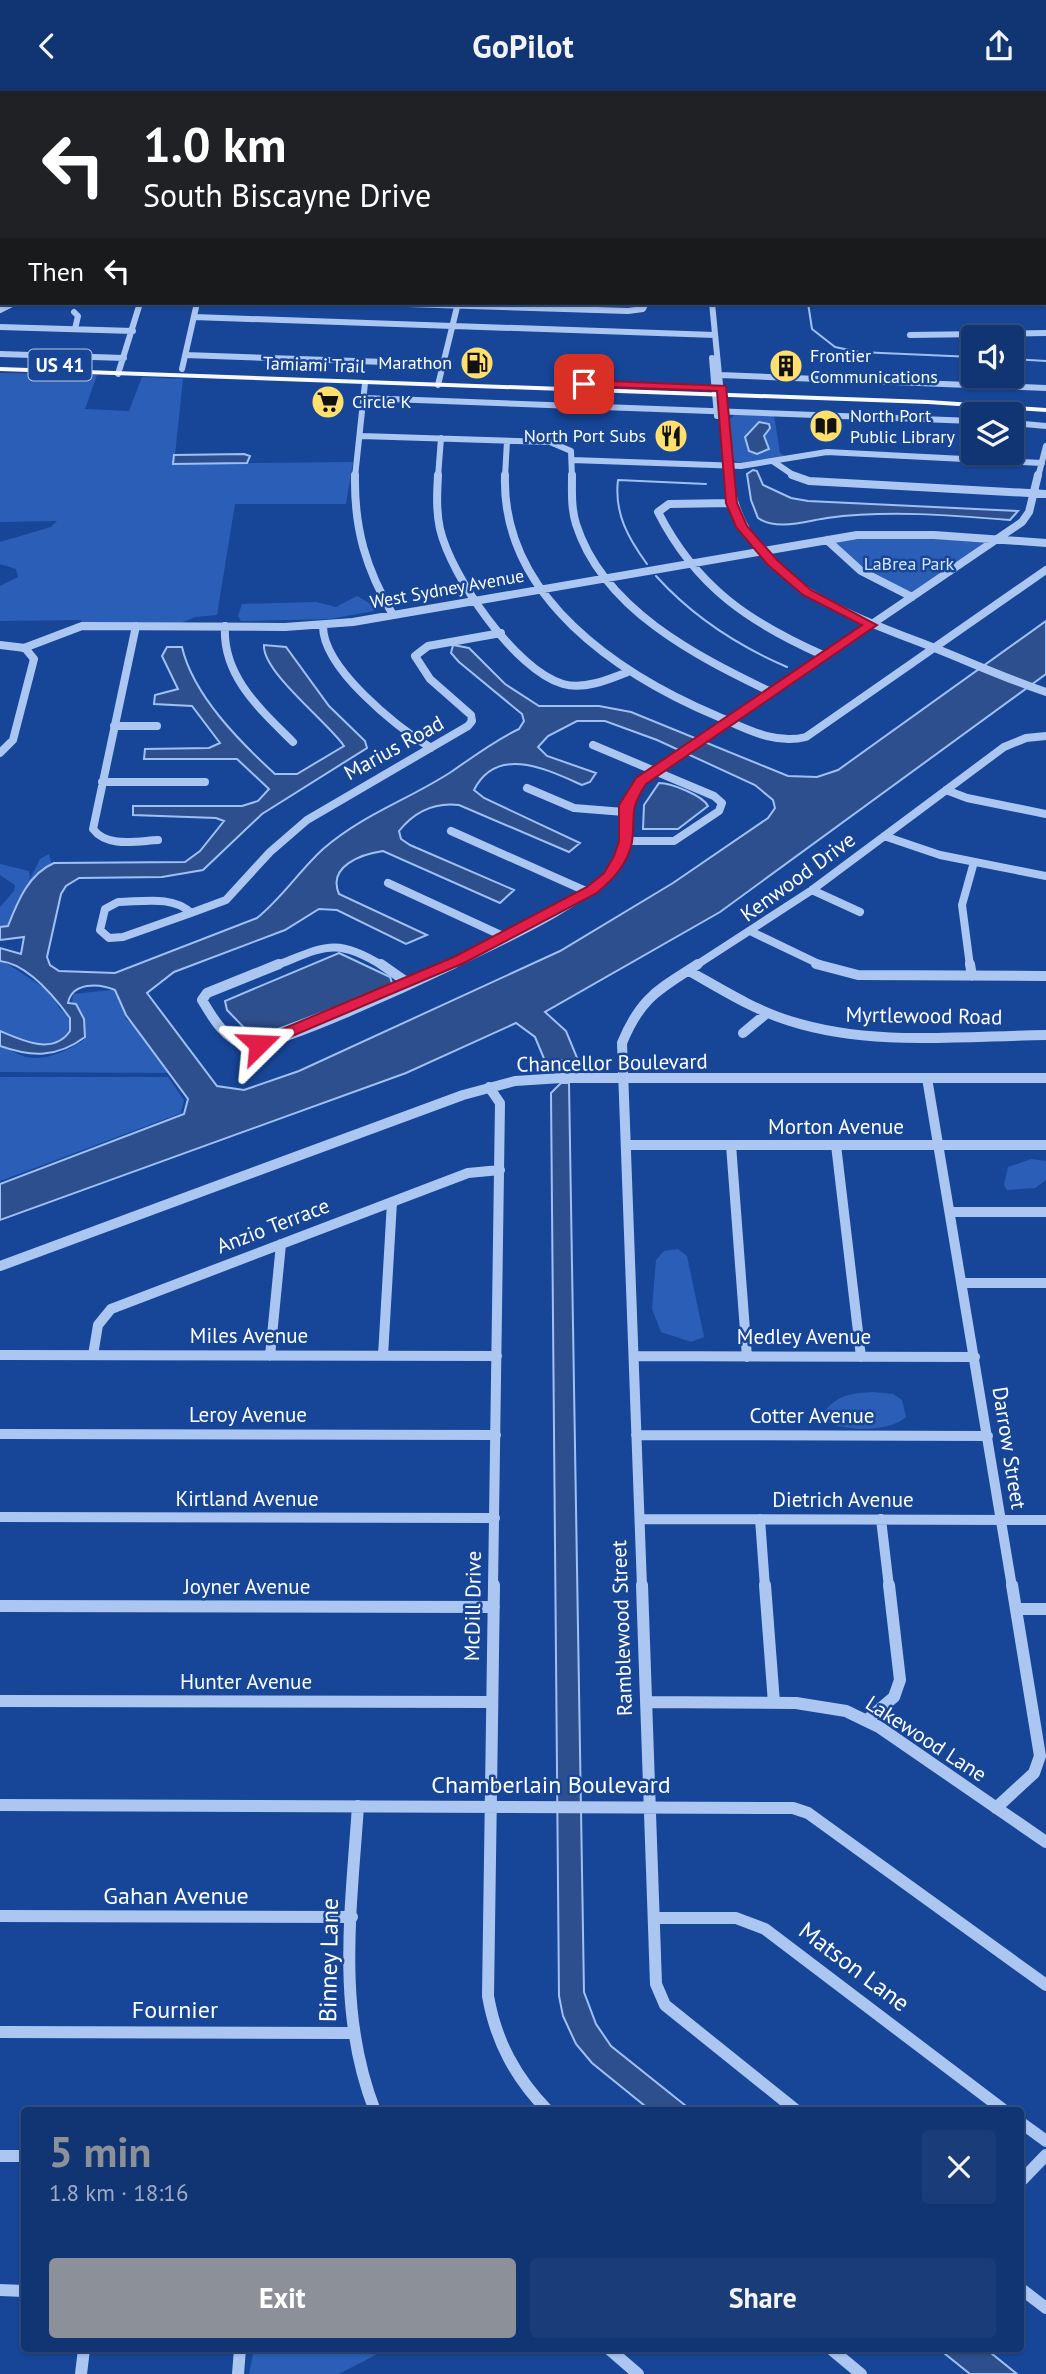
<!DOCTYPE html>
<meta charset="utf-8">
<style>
:root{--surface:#113473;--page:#1a3c78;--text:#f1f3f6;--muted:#9caac4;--line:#304f85;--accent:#8c9099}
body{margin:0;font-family:"PT Sans",sans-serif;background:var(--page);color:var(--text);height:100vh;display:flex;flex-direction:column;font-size:26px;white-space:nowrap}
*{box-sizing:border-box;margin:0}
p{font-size:23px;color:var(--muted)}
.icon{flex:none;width:38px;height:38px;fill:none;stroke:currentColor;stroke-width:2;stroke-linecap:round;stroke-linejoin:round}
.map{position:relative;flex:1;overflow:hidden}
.side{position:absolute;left:21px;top:2016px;width:1003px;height:245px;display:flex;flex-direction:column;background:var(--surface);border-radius:7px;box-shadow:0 2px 5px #0004,0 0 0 2px var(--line)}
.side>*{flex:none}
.hud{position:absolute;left:0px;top:0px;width:1046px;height:214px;box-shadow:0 2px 5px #0004,0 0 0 2px var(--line);background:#202124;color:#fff;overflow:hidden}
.tools{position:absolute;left:961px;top:234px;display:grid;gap:14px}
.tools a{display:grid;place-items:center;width:63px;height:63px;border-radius:7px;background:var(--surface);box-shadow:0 2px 5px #0004,0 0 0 2px var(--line);font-size:35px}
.pin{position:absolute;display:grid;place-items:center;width:60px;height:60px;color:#fff;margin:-30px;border-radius:14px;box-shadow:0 4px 10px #0006}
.me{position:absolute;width:77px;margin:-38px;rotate:69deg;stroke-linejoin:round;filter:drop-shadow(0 0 5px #0008)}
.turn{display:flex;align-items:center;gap:24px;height:147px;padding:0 28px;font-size:32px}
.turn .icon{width:91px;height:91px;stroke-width:2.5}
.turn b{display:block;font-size:49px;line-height:60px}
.then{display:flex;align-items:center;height:66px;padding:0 28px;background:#0003;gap:14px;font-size:26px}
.round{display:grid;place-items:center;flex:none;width:74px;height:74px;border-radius:7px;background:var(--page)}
.summary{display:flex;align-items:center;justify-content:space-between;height:119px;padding:0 28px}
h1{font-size:42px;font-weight:800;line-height:52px;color:var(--accent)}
.cta{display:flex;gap:14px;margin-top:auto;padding:14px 28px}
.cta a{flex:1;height:80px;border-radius:7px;background:var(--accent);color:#fff;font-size:28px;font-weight:800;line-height:80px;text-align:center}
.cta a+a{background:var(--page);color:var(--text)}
header{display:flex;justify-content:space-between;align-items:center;height:91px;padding:0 28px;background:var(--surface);font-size:32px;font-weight:800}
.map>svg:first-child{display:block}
.green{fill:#2b5fb7}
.water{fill:#2e4f8d;stroke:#9fc0f4;stroke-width:2;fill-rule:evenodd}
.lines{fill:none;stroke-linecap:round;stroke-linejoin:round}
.stream{stroke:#9fc0f4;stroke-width:2}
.minor-far3{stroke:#acc6f2;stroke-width:6}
.minor-far2{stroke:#acc6f2;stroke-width:8}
.minor-far1{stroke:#acc6f2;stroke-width:10}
.minor{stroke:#acc6f2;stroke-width:12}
.major{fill:#f7f9ff;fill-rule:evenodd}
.route{fill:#e11d48;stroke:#92132f;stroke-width:2}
.labels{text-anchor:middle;stroke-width:5;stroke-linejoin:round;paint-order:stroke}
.far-poi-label{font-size:18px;fill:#fff;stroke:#174699;text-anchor:start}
.far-street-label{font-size:18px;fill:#fff;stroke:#174699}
.far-park-label{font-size:18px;fill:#d4e3fc;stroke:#174699}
.shield{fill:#174699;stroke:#b9c8e0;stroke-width:2}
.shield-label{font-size:19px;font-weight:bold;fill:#fff}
.street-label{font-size:21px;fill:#fff;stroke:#174699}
.near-street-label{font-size:24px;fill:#fff;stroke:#174699}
</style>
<header><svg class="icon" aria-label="back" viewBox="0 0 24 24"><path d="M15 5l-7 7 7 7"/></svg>GoPilot<svg class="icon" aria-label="share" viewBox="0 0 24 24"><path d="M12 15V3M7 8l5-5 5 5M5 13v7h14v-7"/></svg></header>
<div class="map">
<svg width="1046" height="2283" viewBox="0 0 1046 2283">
<rect width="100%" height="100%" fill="#174699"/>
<path class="green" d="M0,282L97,284L85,318L129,320L142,286L183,288L174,373L353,371L346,413H235L217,524L195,526L177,534L82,533L81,529L0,530V495L18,486L16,478L0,473V451L51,436L57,430L0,431Z
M735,323L774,324L780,362L785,365C769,368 745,378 731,368L729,329Z
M890,445L986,451L913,503L866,482L833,452L835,449Z
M357,505L374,515V520L330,528L241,530L238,525L242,513L316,511L336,516Z
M49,763L52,775L12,836L0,838V816L14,800L15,794L0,784V773L29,780L30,788L40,768Z
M0,868L52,902L59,917L72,928C72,949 56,951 39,956L0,939Z
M111,899L123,903L126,928L146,943L177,982L0,981V954C7,957 13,961 20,964C41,973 67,960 84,949L85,930L79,916L72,913L73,903Z
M0,986H168L184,1009L181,1022L0,1090Z
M1031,1068L1046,1070V1089L1035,1097L1007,1099L1004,1094L1008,1076Z
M678,1158L687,1165L704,1246L691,1251L661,1241L652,1218L656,1169L664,1160Z
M873,1301L893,1303L902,1309L906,1326C890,1341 845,1341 826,1330L825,1320C839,1303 853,1302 873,1301Z
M254,2258H387L339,2283H249Z"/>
<path class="water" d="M759,331L769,333L770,337L764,345L769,358L757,363L749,360L745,346Z
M244,363L250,365L247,372L173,373L174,364Z
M753,379L757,380L763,394L791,407L808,410L1018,420L1010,429C950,424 886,419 827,427C806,430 777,440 758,427L751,409L747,383Z
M1046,530V583L720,821L545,921L566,940L578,969L545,970L535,946L516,932L406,982L0,1129V1093L184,1023L188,1008L126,924L115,899C99,892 72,891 68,912L76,913L84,928L85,946C57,967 31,966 0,955V940C21,949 53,965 70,940V927C54,905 28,873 0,870V857L21,863L24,846L0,849V836L8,835C17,812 28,783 54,772L185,771L200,760L224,730L216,727L133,724V715H242L258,710L269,698L237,668H144L145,658L209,657L220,652L192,615L154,613L155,604L178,598L162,565L167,556H182C193,604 240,651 275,683H297L344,655C329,632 262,581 264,554L286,556L329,615L365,650L367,657L262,723L203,779L162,786L79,787L66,795L61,803L47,866L50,874L59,880L115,882L257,827C282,807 299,780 323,758C365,722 408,709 451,681C473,666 495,649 519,638L524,630L522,623L459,571L451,562L453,554L469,557L505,593L539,615H599L631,621L788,685L817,686L838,679ZM577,630H605L657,649L755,694L773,709L775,717L768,727L673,792L560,860L299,980L244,999L217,995L147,902L174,881L285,839L319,818L337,819L406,853L427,844L339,803C327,775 362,763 383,760L500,812L514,799L410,754L401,748L399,740C415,720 434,711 459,714L569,761L580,752L484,707L474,699C497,653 548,679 582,694L590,691L596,682L547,665L538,656L548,645Z
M659,692C672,692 703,705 708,715L678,738H643L644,714Z
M339,862L390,886L393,895L254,947L227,919L225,910Z
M561,992H569L584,1901L596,1933L611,1955L691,2019H650L592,1972L576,1953L563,1925L559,1905L551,1002Z
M939,2258H986L1017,2283H970Z"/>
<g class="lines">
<path class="stream" d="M0,193L2,191
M808,212L812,238L835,256L859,261L973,266
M1012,268L1046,270
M647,473C628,447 614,422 618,389L706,393
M656,485C693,526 736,554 787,576"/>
<path class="minor-far3" d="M752,2L754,0
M374,212L628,220L643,218L646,212
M712,212L729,386
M0,219L14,212
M74,221L78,225L75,238
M194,226L715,244
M0,236L133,240
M910,244L1046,242
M0,263L124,267
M185,264L443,273
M712,267L717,325
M182,278L197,212
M118,283L140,212
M720,284L1046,297
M438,294L458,212
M364,307L973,330
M1012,332L1046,335
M361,345L550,351L571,360L572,386
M572,369L741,375L827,361L1042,372
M774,371L796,386
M355,386L365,292
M438,386L441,347
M505,386L507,350
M1038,386L1046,355"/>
<path class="minor-far2" d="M355,384C354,438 366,478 393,524
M438,384C437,402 436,420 440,438C451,485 515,579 563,593C585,599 610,588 630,580
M505,384C501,506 619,584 719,626C747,638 775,654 806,646L1046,479
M572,384C572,400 571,417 576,433C603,518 696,565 771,601
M729,384C740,489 847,523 932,556C970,571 1007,588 1046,601
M792,384L809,390L1046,403
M732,412L669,413L658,421C696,496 750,532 825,565
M827,449L861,480L912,506
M323,534C322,577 397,636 431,657
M136,535L93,738C107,757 137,750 158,749
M225,535C222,585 260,618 293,651
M0,554L25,557L34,568L13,649L0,662
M24,557L82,535L285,536L353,531L857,444H934L1046,452
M114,635H157
M593,654L714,705L722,712L719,720L674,750H625
M102,691H205
M527,697L574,717L624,721
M946,699L967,707L1046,723
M451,740L588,801
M884,745L940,764L1046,785
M388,792L505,846
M812,799L860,821
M118,811C141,811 173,804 191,822L123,846L109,847L100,839L105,818Z
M191,822L226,809L270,761L307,729L468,635L472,630L471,624L430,588L415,565L428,555L501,542
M752,841L823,875
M275,875C324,856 335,845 383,875
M450,875C491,855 597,809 617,771C632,743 618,721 641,690L1022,431L1029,421L1038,384
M695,875L812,799L1004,656L1026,647L1046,645
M970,875L962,814L974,771"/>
<path class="minor-far1" d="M279,873L207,902L202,909C212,926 226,950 247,954C273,958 422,888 453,873
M381,873L408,892
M816,873L858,884L1046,885
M970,873L972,885
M689,880C721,898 754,919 790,930C872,956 961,945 1046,944
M743,942L767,922
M927,987L1012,1496
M489,996L500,1012L493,1496
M626,1054H1046
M731,1054L747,1266
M836,1054L861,1266
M951,1121H1046
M0,1175L463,1004L515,990L562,987H1046
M963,1192H1046
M0,1264L497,1265
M93,1264L98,1234L111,1218L468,1082L500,1079
M270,1265L281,1153
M383,1265L392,1111
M634,1265L975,1266
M0,1343L496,1344
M636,1344L988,1345
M0,1426L495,1427
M640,1428L1046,1429
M760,1428L765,1496
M881,1428L889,1496
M642,1496L622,952C641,906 658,899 698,873"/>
<path class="minor" d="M494,1494L488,1905C496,1951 516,1987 548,2020
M642,1494L656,1893L665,1914L797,2020
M765,1494L774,1612
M0,1515L494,1516
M1016,1518H1046
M0,1610L492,1611
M646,1611L796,1612L846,1620L879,1636L1046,1751
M867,1629L894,1606L900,1589L889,1494
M0,1714L793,1717L808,1722L1046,1894
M358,1715C351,1819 336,1921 375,2020
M996,1717L1034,1682L1040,1665L1012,1494
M0,1825L352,1826
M654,1827H736L765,1838L1005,2020
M0,1941L351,1942
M1020,2031L1046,2050
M0,2065H24
M1020,2091L1046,2064
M1020,2197L1046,2217
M0,2199L24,2200
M609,2258L638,2283
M831,2258L861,2283
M81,2283L84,2258
M238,2283L240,2258"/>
<path class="major" d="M0,276L928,309L1046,317V321L928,313L0,280Z"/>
</g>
<path class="route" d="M584,289L726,295L737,412L747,435L777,469L811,499L877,534L646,693C628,721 636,722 632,751C628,773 613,788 597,802L464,872L264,957H254V950L454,866L587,796L604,782L614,765L619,750V714L636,687L862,534L803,504L768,474L736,436L726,412L717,300L580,295V290Z"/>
<defs>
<symbol id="fuel-disc" viewBox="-11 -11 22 22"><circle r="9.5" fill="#ffe06d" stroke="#174699"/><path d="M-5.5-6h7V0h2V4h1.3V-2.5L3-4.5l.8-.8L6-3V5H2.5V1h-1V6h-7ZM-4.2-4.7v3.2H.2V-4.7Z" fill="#111"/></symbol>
<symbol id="building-disc" viewBox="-11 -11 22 22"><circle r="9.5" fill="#ffe06d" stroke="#174699"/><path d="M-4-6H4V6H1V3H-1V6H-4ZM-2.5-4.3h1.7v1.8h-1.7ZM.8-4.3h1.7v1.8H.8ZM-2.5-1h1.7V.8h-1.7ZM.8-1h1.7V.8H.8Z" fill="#111"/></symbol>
<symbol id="supermarket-disc" viewBox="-11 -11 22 22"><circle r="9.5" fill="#ffe06d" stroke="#174699"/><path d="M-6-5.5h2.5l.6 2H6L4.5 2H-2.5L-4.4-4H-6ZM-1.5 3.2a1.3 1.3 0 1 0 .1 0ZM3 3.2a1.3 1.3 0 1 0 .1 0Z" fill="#111"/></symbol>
<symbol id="library-disc" viewBox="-11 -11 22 22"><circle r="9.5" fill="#ffe06d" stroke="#174699"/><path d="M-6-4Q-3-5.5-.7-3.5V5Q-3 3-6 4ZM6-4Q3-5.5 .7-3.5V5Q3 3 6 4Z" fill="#111"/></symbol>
<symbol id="restaurant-disc" viewBox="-11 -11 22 22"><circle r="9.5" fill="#ffe06d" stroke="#174699"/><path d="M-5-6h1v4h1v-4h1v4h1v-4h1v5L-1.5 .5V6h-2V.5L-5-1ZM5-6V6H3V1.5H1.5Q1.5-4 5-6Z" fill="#111"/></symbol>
</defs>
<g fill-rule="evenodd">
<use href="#fuel-disc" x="458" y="253" width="38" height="38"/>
<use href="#building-disc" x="767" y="256" width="38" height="38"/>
<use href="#supermarket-disc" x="309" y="292" width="38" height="38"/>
<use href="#library-disc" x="807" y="316" width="38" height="38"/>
<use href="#restaurant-disc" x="652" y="326" width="38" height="38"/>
</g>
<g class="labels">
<g class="far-poi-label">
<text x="810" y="271">Frontier<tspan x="810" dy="21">Communications</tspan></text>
<text x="452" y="278" text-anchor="end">Marathon</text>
<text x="352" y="317">Circle K</text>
<text x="850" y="331">North Port<tspan x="850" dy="21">Public Library</tspan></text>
<text x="646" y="351" text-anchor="end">North Port Subs</text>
</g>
<g class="far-street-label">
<text transform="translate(314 274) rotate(2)" y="6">Tamiami Trail</text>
<text transform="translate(447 498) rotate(-10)" y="6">West Sydney Avenue</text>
</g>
<g class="far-park-label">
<text x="909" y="479">LaBrea Park</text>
</g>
<rect class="shield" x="28.5" y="258.5" width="63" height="31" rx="5"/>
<g class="shield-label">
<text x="60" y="281">US 41</text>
</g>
<g class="street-label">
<text transform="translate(394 657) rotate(-29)" y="7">Marius Road</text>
<text transform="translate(798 786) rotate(-36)" y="7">Kenwood Drive</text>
<text transform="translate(924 925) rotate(1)" y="7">Myrtlewood Road</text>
<text transform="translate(612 972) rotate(-1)" y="7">Chancellor Boulevard</text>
<text x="836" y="1043">Morton Avenue</text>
<text transform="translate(273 1135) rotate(-21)" y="7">Anzio Terrace</text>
<text x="249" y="1252">Miles Avenue</text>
<text x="804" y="1253">Medley Avenue</text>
<text x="248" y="1331">Leroy Avenue</text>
<text x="812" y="1332">Cotter Avenue</text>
<text transform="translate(1009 1357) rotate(81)" y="7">Darrow Street</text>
<text x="247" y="1415">Kirtland Avenue</text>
<text x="843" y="1416">Dietrich Avenue</text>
<text x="247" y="1503">Joyner Avenue</text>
<text transform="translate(473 1515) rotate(-89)" y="7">McDill Drive</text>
<text transform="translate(622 1537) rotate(-92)" y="7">Ramblewood Street</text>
<text x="246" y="1598">Hunter Avenue</text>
<text transform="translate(926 1648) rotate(33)" y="7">Lakewood Lane</text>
</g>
<g class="near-street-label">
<text x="551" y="1702">Chamberlain Boulevard</text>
<text x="176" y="1813">Gahan Avenue</text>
<text transform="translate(329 1869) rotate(-89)" y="8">Binney Lane</text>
<text transform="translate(854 1876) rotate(37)" y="8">Matson Lane</text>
<text x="175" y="1927">Fournier</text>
</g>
</g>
</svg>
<div class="tools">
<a><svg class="icon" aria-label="sound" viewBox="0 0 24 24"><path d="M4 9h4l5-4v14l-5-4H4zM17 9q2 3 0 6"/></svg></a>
<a><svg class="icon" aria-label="layers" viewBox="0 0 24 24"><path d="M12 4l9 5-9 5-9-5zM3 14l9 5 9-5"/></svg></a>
</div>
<div class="pin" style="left:584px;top:293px;background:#d93025"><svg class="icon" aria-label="arrive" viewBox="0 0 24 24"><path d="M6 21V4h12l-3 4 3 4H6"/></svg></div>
<svg class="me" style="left:259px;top:953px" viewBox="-20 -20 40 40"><path d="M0-17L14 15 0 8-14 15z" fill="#e11d48" stroke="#fff" stroke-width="4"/></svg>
<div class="hud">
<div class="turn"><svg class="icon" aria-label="left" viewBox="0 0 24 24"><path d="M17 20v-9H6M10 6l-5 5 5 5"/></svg><div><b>1.0 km</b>South Biscayne Drive</div></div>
<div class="then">Then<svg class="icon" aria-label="left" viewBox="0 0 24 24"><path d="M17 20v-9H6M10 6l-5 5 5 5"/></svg></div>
</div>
<section class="side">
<div class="summary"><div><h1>5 min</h1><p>1.8 km · 18:16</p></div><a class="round"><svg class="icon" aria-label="close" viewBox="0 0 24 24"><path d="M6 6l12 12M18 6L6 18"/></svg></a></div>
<div class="cta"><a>Exit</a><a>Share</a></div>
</section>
</div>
